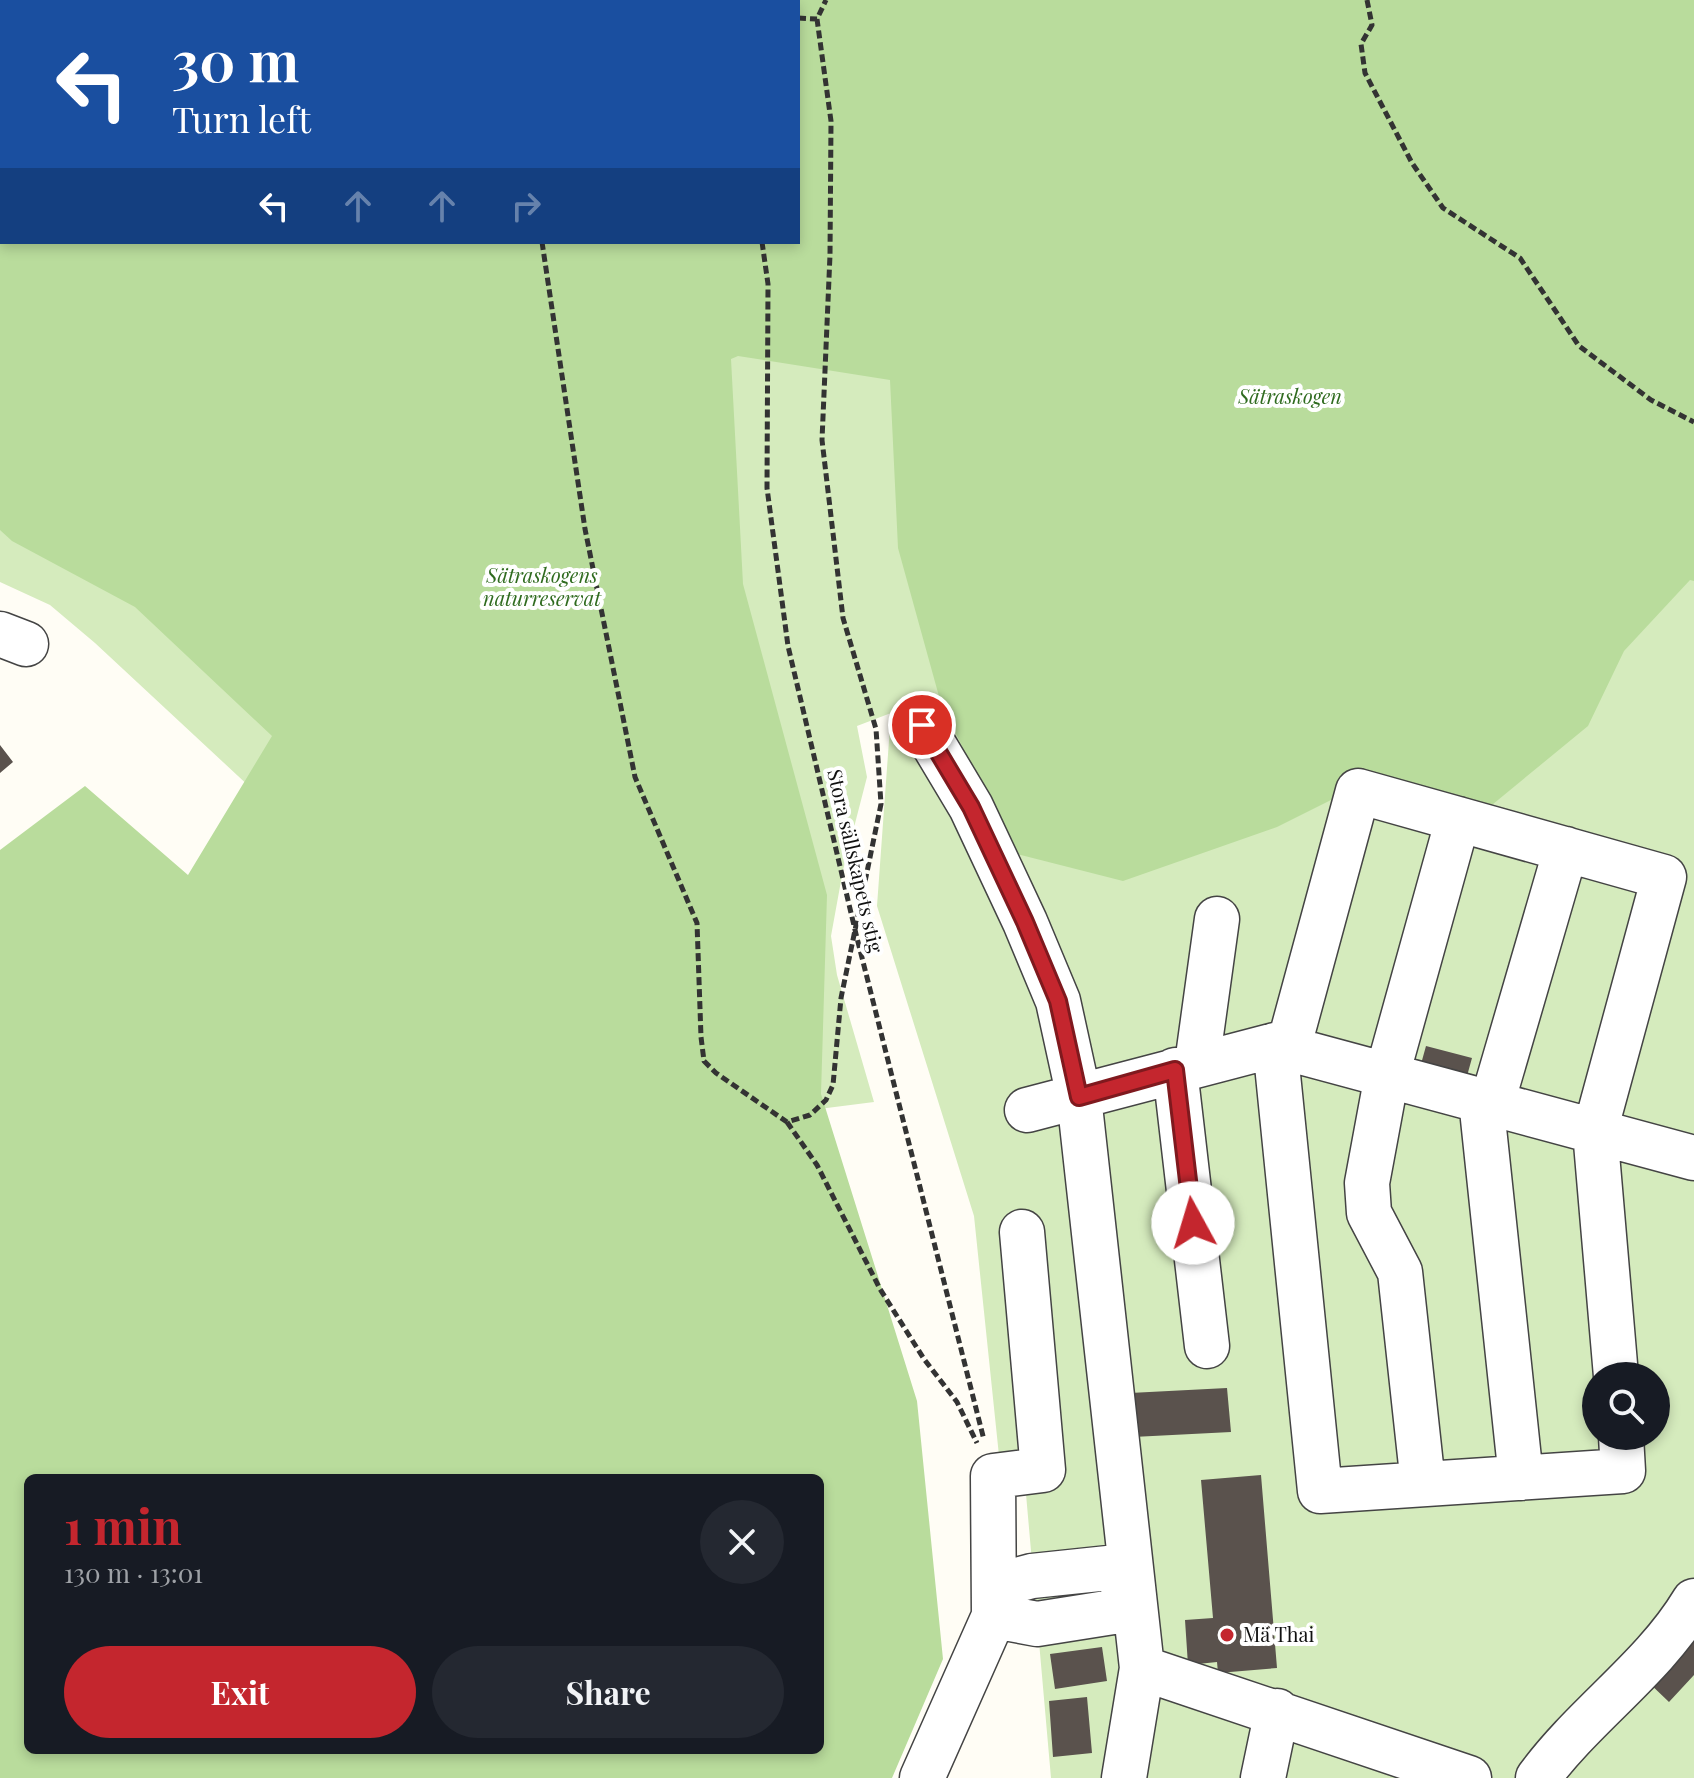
<!DOCTYPE html>
<meta charset="utf-8">
<style>
:root{--surface:#171b24;--page:#242831;--text:#f1f3f6;--muted:#9ea1a6;--accent:#c4262e}
body{margin:0;font-family:"Playfair Display",serif;background:var(--page);color:var(--text);height:100vh;display:flex;flex-direction:column;font-size:30px;white-space:nowrap}
*{box-sizing:border-box;margin:0}
p{font-size:26px;color:var(--muted)}
.icon{flex:none;width:44px;height:44px;fill:none;stroke:currentColor;stroke-width:2;stroke-linecap:round;stroke-linejoin:round}
.map{position:relative;flex:1;overflow:hidden}
.sheet{position:absolute;left:24px;top:1474px;width:800px;height:280px;display:flex;flex-direction:column;background:var(--surface);border-radius:12px;box-shadow:0 4px 12px #0003}
.sheet>*{flex:none}
.guide{position:absolute;left:0px;top:0px;width:800px;height:244px;box-shadow:0 4px 12px #0003;background:#1a4fa0;color:#fff;overflow:hidden}
.fabs{position:absolute;left:1582px;top:1362px;display:grid;gap:16px}
.fabs a{display:grid;place-items:center;width:88px;height:88px;border-radius:50%;background:var(--surface);box-shadow:0 4px 12px #0003;font-size:40px}
.pin{position:absolute;display:grid;place-items:center;width:68px;height:68px;color:#fff;margin:-34px;border:4px solid #fff;border-radius:50%;box-shadow:0 2px 8px #0007}
.me{position:absolute;width:88px;margin:-44px;rotate:354deg;stroke-linejoin:round;filter:drop-shadow(0 0 6px #0008)}
.turn{display:flex;align-items:center;gap:28px;height:168px;padding:0 40px;font-size:36px}
.turn .icon{width:104px;height:104px;stroke-width:2.5}
.turn b{display:block;font-size:56px;line-height:68px}
.lanes{display:flex;align-items:center;height:76px;padding:0 40px;background:#0003;justify-content:center;gap:40px;direction:ltr}
.lanes .off{opacity:.35}
.round{display:grid;place-items:center;flex:none;width:84px;height:84px;border-radius:42px;background:var(--page)}
.summary{display:flex;align-items:center;justify-content:space-between;height:136px;padding:0 40px}
h1{font-size:48px;font-weight:700;line-height:60px;color:var(--accent)}
.cta{display:flex;gap:16px;margin-top:auto;padding:16px 40px}
.cta a{flex:1;height:92px;border-radius:48px;background:var(--accent);color:#fff;font-size:32px;font-weight:700;line-height:92px;text-align:center}
.cta a+a{background:var(--page);color:var(--text)}
.map>svg:first-child{display:block}
.green{fill:#d5ebbd;fill-rule:evenodd}
.forest{fill:#b9dc9c;fill-rule:evenodd}
.building{fill:#5a524d}
.lines{fill:none;stroke-linecap:round;stroke-linejoin:round}
.minor-casing{stroke:#444;stroke-width:47}
.path{stroke:#333;stroke-width:5;stroke-dasharray:8 4;stroke-linecap:butt}
.minor{stroke:#fff;stroke-width:44}
.route-casing{stroke:#7f191e;stroke-width:20}
.route{stroke:#c4262e;stroke-width:14}
.poi-dot{fill:#c4262e;stroke:#fff;stroke-width:3}
.labels{text-anchor:middle;stroke-width:8;stroke-linejoin:round;paint-order:stroke}
.park-label{font-size:20px;font-style:italic;fill:#2f6b1f;stroke:#fff}
.street-label{font-size:20px;fill:#111;stroke:#fff}
.poi-label{font-size:20px;fill:#111;stroke:#fff;text-anchor:start}
</style>
<div class="map">
<svg width="1694" height="1778" viewBox="0 0 1694 1778">
<rect width="100%" height="100%" fill="#fffdf5"/>
<path class="green" d="M0,0H1694V1778H1051L1026,1494H1003L974,1216L877,906L891,713L857,726L867,777L843,870L831,936L837,975L874,1102L623,1134L95,643L50,605L0,582ZM2,2H798V242H2ZM1596,1376H1656V1436H1596Z"/>
<path class="forest" d="M0,0H1694V581L1690,580L1624,651L1588,726L1487,809L1353,789L1277,827L1123,881L1013,853L940,700L898,548L890,380L738,356L731,359L743,584L827,895L821,1094L917,1401L943,1659L892,1778H0V850L85,786L188,875L272,736L135,607L12,541L0,530ZM2,2H798V242H2ZM28,1478H820V1750H28Z"/>
<path class="building" d="M0,745L13,762L0,773Z
M1426,1046L1472,1058L1467,1076L1421,1064Z
M1227,1388L1231,1432L1133,1437L1130,1393Z
M1261,1475L1277,1668L1218,1673L1217,1662L1188,1665L1185,1620L1213,1618L1201,1480Z
M1694,1629V1675L1669,1702L1646,1680Z
M1102,1647L1107,1681L1055,1689L1050,1654Z
M1087,1697L1092,1753L1053,1757L1049,1701Z"/>
<g class="lines">
<defs>
<path id="minor" d="M0,634L26,644
M922,725L971,807L1025,922L1058,1001L1079,1097L1142,1668L1124,1778
M1275,1045L1320,1491L1623,1471L1621,1436
M1288,1049L1358,791L1664,877L1595,1131L1616,1376
M1197,1064L1217,919
M1175,1070L1207,1346
M1481,1100L1521,1478
M1492,1103L1566,849
M1027,1110L1275,1045L1694,1158
M1423,1484L1400,1272L1369,1213L1367,1183L1387,1075L1458,819
M994,1616L1037,1624L1113,1612L1133,1587L1108,1568L1032,1576L994,1586
M1142,1668L1469,1778
M922,1778L994,1616L993,1476L1043,1470L1022,1232
M1263,1778L1277,1711
M1538,1778C1585,1714 1653,1669 1694,1601"/>
</defs>
<use href="#minor" class="minor-casing"/>
<path class="path" d="M408,0L410,2
M611,0L627,2
M1367,0L1372,25L1361,44L1365,73L1412,163L1443,208L1520,258L1579,346L1651,400L1694,422
M748,2L749,0
M798,18L817,19
M542,242L585,529L635,777L697,923L701,1037L704,1061L716,1073L787,1122L810,1115L826,1100L833,1085L841,998L881,804L876,729L843,618L822,440L830,255L831,121L817,19L826,0
M762,242L768,284L767,488L788,646L856,934L984,1440
M787,1122L817,1165L880,1289L924,1359L957,1402L977,1443"/>
<use href="#minor" class="minor"/>
</g>
<g class="lines">
<defs>
<path id="route" d="M922,725L971,807L1025,922L1058,1001L1079,1097L1175,1070L1193,1223"/>
</defs>
<use href="#route" class="route-casing"/>
<use href="#route" class="route"/>
</g>
<circle class="poi-dot" cx="1227" cy="1635" r="8"/>
<g class="labels">
<g class="park-label">
<text x="1290" y="404">Sätraskogen</text>
<text x="542" y="583">Sätraskogens<tspan x="542" dy="23">naturreservat</tspan></text>
</g>
<g class="street-label">
<text transform="translate(855 861) rotate(77)" y="7">Stora sällskapets stig</text>
</g>
<g class="poi-label">
<text x="1243" y="1642">Mä Thai</text>
</g>
</g>
</svg>
<div class="fabs">
<a><svg class="icon" aria-label="search" viewBox="0 0 24 24"><circle cx="10" cy="10" r="6"/><path d="M15 15l6 6"/></svg></a>
</div>
<div class="pin" style="left:922px;top:725px;background:#d93025"><svg class="icon" aria-label="arrive" viewBox="0 0 24 24"><path d="M6 21V4h12l-3 4 3 4H6"/></svg></div>
<svg class="me" style="left:1193px;top:1223px" viewBox="-20 -20 40 40"><circle r="19" fill="#fff"/><path d="M0-13L10 11 0 6-10 11z" fill="#c4262e"/></svg>
<div class="guide">
<div class="turn"><svg class="icon" aria-label="left" viewBox="0 0 24 24"><path d="M17 20v-9H6M10 6l-5 5 5 5"/></svg><div><b>30 m</b>Turn left</div></div>
<div class="lanes"><svg class="icon" aria-label="left" viewBox="0 0 24 24"><path d="M17 20v-9H6M10 6l-5 5 5 5"/></svg><svg class="icon off" aria-label="ahead" viewBox="0 0 24 24"><path d="M12 20V5M6 11l6-6 6 6"/></svg><svg class="icon off" aria-label="ahead" viewBox="0 0 24 24"><path d="M12 20V5M6 11l6-6 6 6"/></svg><svg class="icon off" aria-label="right" viewBox="0 0 24 24"><path d="M7 20v-9h11M14 6l5 5-5 5"/></svg></div>
</div>
<section class="sheet">
<div class="summary"><div><h1>1 min</h1><p>130 m · 13:01</p></div><a class="round"><svg class="icon" aria-label="close" viewBox="0 0 24 24"><path d="M6 6l12 12M18 6L6 18"/></svg></a></div>
<div class="cta"><a>Exit</a><a>Share</a></div>
</section>
</div>
